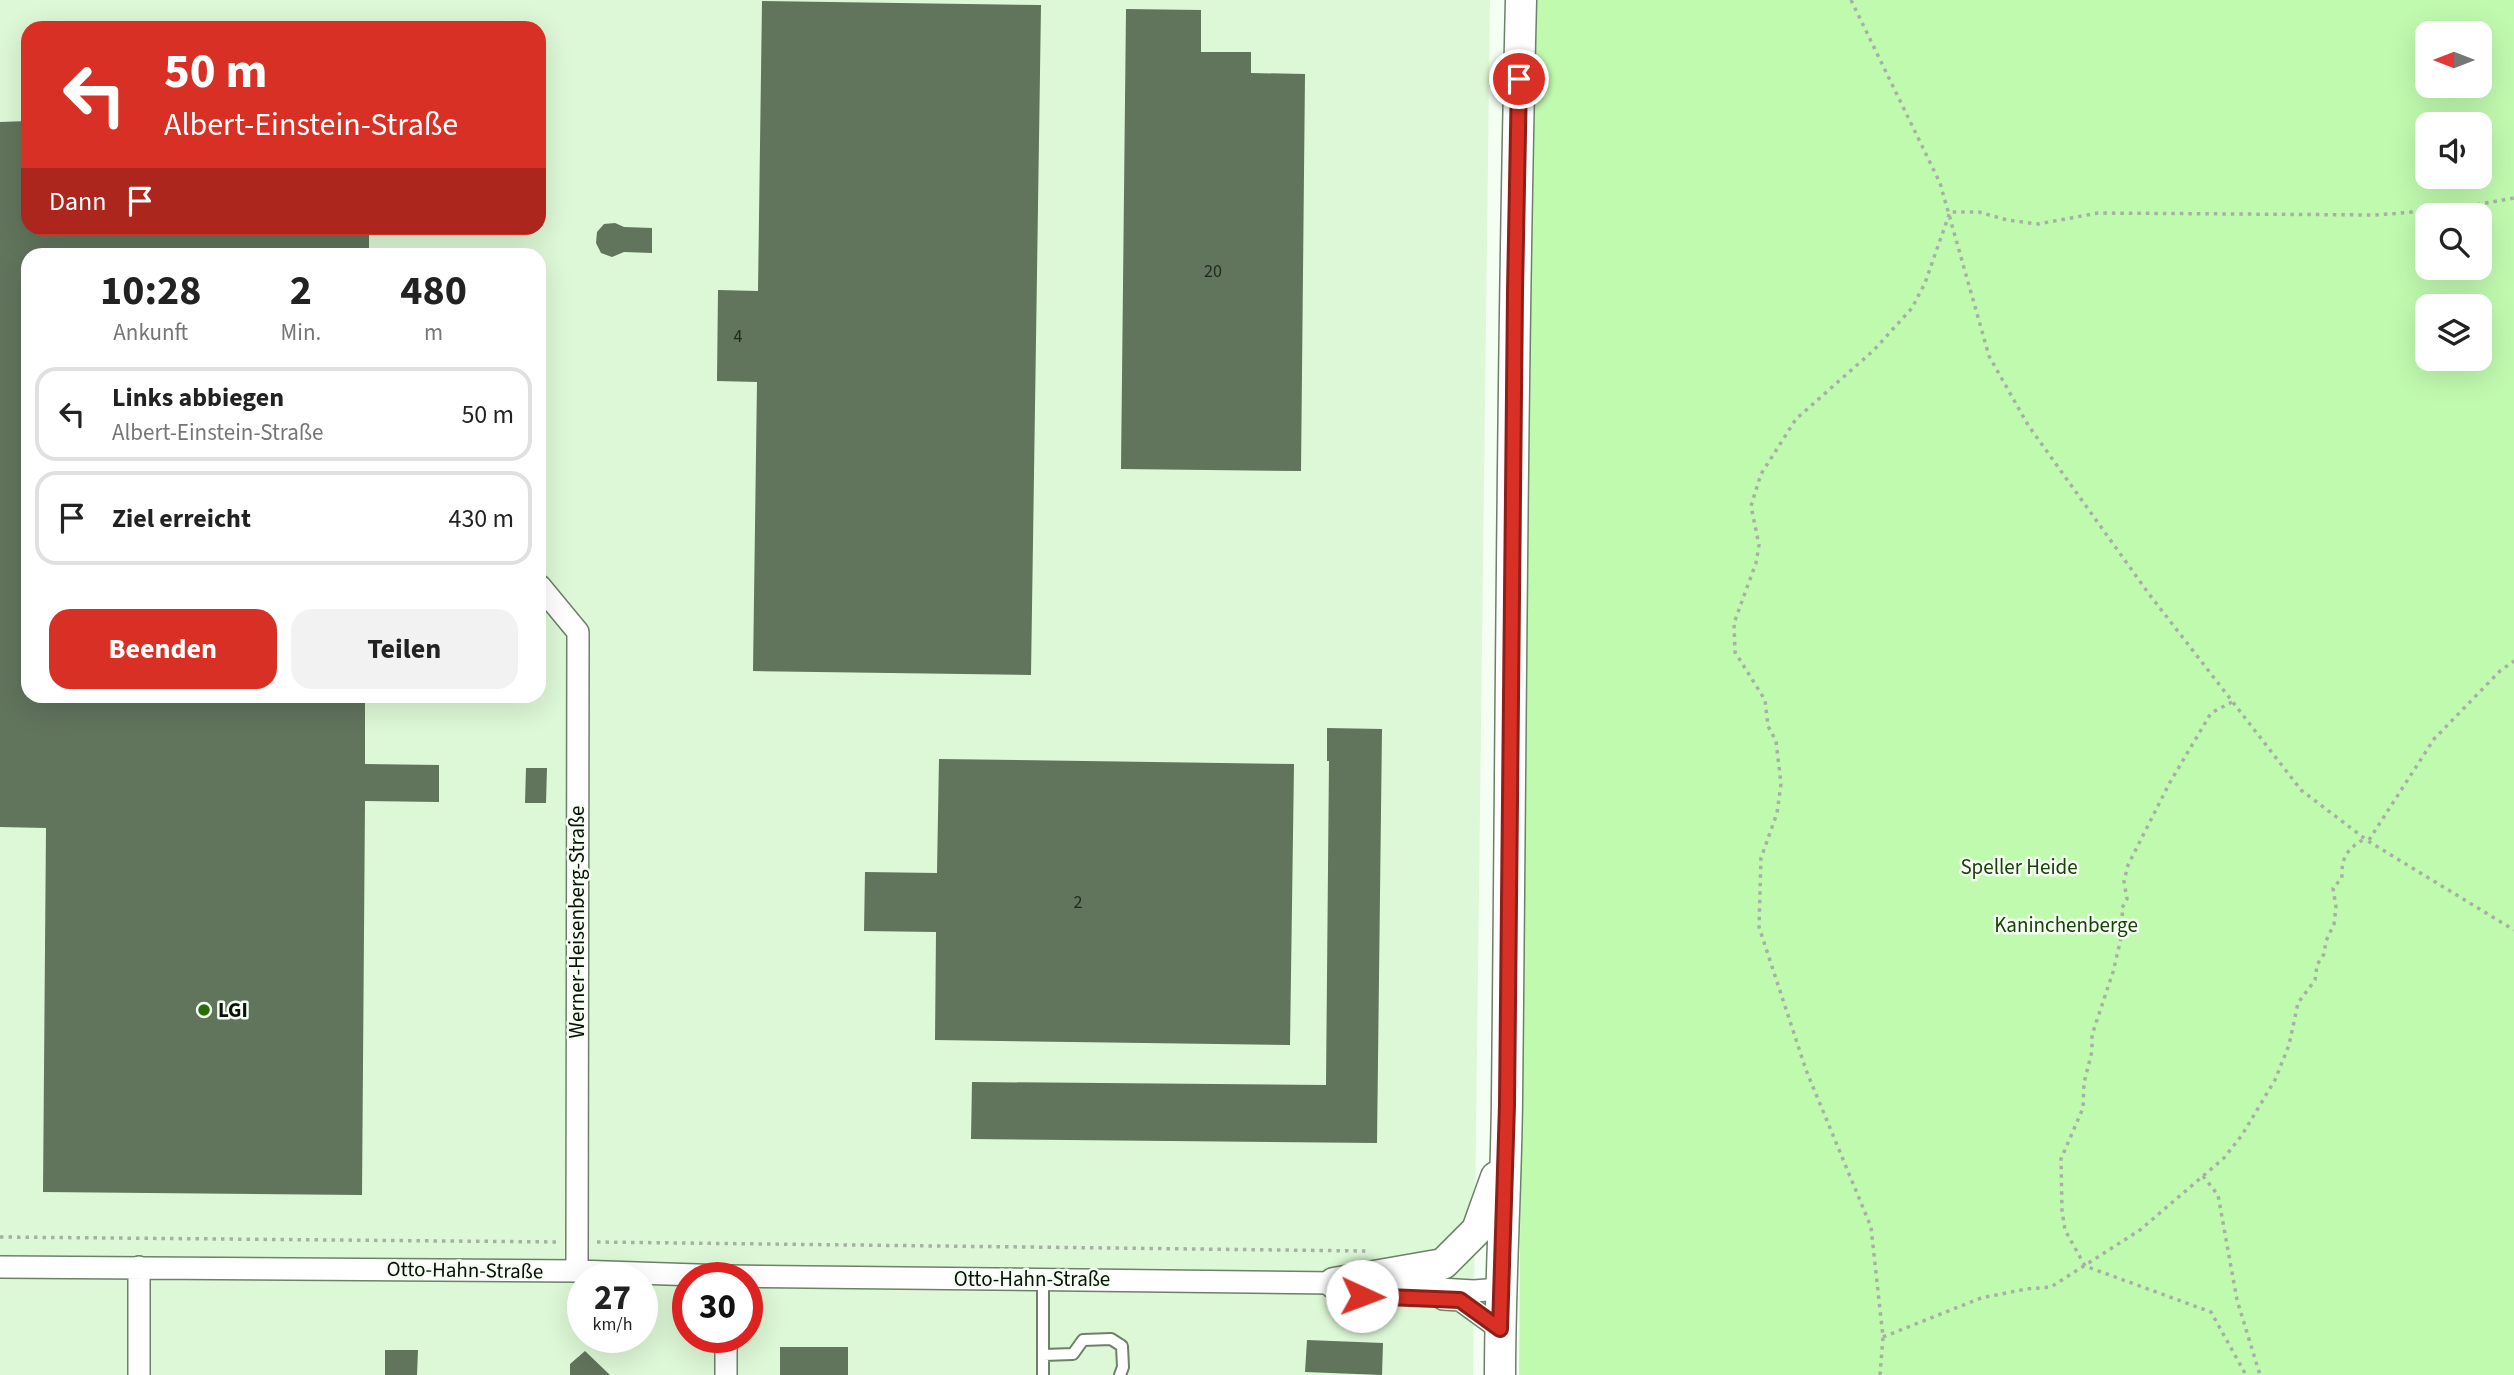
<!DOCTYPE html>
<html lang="de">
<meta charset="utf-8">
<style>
:root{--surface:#fff;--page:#f2f2f2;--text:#222;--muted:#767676;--line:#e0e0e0;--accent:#d93025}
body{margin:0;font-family:"Source Sans 3",sans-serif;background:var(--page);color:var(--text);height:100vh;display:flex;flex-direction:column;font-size:26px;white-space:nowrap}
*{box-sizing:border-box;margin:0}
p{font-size:23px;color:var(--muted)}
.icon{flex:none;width:38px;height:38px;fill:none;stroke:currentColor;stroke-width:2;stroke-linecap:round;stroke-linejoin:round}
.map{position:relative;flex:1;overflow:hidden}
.panel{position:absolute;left:21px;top:248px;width:525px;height:455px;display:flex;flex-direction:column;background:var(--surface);border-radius:21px;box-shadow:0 7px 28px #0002}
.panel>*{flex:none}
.guide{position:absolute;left:21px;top:21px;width:525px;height:214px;border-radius:21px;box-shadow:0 7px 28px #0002;background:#d93025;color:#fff;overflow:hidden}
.needle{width:46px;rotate:270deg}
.fabs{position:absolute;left:2415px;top:21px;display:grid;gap:14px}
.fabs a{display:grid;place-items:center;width:77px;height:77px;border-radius:14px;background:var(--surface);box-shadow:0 7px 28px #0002;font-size:35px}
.speed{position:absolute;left:567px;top:1262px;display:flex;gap:14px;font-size:35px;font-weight:700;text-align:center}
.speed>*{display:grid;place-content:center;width:91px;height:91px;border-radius:50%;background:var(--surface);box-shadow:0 7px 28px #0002;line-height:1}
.speed small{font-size:18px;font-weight:400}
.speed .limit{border:10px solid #d22;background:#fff;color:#111}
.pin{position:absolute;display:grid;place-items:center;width:60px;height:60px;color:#fff;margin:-30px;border:4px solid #fff;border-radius:50%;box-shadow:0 2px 7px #0007}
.me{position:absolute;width:77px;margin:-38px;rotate:92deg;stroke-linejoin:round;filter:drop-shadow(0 0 5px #0008)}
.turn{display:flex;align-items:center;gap:24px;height:147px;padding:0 28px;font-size:32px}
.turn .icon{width:91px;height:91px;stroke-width:2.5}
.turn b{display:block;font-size:49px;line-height:60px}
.then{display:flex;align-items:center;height:66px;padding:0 28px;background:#0003;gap:14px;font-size:26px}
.eta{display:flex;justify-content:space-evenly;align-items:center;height:119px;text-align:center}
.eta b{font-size:42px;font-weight:700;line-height:49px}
.primary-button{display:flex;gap:14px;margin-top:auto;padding:14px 28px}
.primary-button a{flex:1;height:80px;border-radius:21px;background:var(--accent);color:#fff;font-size:28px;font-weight:700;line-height:80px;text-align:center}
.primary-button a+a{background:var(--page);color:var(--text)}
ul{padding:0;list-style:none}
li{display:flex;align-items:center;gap:21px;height:94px;margin:0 14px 10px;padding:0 14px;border:4px solid var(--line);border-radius:21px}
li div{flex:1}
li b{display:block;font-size:26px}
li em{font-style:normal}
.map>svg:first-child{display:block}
.built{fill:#ddf8d6;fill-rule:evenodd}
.green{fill:#c0faaf;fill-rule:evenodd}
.building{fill:#61745c}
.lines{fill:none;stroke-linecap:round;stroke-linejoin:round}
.lane-casing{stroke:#6d8068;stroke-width:14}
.street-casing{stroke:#6d8068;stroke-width:24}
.secondary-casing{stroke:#6d8068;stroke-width:33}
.path{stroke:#a8b0a6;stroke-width:3.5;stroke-dasharray:3.5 5;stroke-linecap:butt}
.lane{stroke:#fff;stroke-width:10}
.street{stroke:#fff;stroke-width:21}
.secondary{stroke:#fff;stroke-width:30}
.route-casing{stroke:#8d1f18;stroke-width:18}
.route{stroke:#d93025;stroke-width:12}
.poi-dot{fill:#296d07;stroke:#f5fef3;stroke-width:2.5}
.labels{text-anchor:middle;stroke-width:5;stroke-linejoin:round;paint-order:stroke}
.number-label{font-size:18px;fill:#1f291c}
.park-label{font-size:21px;fill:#184007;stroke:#f5fef3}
.street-label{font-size:21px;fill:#091007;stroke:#f5fef3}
.poi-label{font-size:21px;font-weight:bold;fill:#091007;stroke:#f5fef3;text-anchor:start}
</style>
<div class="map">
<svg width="2514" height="1375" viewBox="0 0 2514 1375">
<rect width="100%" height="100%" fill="#f5fef3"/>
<path class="built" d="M0,0H1490L1473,1375H0ZM28,28H539V228H28ZM28,256H539V696H28ZM583,1278H642V1337H583ZM688,1278H747V1337H688Z"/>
<path class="green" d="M1530,0H2514V1375H1519ZM2427,33H2480V86H2427ZM2427,124H2480V177H2427ZM2427,215H2480V268H2427ZM2427,306H2480V359H2427Z"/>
<path class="building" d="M762,1L1041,5L1031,675L753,671L757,382L717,381L718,290L758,291Z
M1126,9L1201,10V52H1251V73L1305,74L1301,471L1121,469Z
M28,121V228H369V256H28V696H365V764L439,765V802L365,801L362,1195L43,1192L46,828L0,827V122Z
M615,223L624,227L652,228V253L624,252L612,257L601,253L596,243L597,232L604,224Z
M1327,728L1382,729L1377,1143L971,1139L972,1082L1326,1085L1329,761H1327Z
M939,759L1294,764L1290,1045L935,1040L936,932L864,931L865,872L937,873Z
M526,768H547L546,803H525Z
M1307,1340L1383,1343L1382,1375L1305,1372Z
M780,1347H848V1375H780Z
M385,1350H418L417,1375H385Z
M585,1351L610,1375H570V1364Z"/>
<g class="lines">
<defs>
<path id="lane" d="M1043,1279V1375
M1043,1355L1073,1354L1083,1340L1111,1339L1122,1346L1123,1367L1120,1375"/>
<path id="street" d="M540,586L578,632L577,1271
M0,1267L577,1271L727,1276L1334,1283L1474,1291L1500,1289
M139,1267V1375
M1443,1299L1460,1300L1500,1329
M726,1375V1337"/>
<path id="secondary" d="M1334,1283L1443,1264L1477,1230L1496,1177
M1500,1375C1500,1283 1506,1191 1507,1099C1511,732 1512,366 1521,0"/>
</defs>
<use href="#lane" class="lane-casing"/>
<use href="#street" class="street-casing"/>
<use href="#secondary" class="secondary-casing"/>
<path class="path" d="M1851,0L1940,183L1989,356L2028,425L2149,594L2301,790L2368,841L2514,930
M2232,702L2211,713L2169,784L2128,865L2124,881L2127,899L2122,908L2123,930L2113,972L2092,1035V1051L2084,1083L2083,1108L2061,1159L2062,1211L2065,1230L2085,1266L2211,1312L2246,1375
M2369,840L2434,739L2500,671L2514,661
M2203,1176L2218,1195L2237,1300L2260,1375
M0,1237L558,1242
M597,1242L1366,1251
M1883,1337L1981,1298L2026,1289L2051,1287L2140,1230L2224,1158L2242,1135L2275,1080L2289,1045L2298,1003L2315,980L2317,965L2324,954L2326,941L2334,924L2336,907L2333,888L2342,878C2341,858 2347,849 2364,839
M1880,1375L1883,1337L1871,1227L1806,1070L1759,927L1761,858L1777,813L1781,784L1776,741L1768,726L1765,700L1735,652L1734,623L1756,563L1759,545L1751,506L1761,474L1796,419L1874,350L1912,308L1925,283L1950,212H1979L2007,220L2038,224L2098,213L2375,215L2453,209L2514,198"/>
<use href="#lane" class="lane"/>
<use href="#street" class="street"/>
<use href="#secondary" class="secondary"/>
</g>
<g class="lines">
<defs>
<path id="route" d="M1362,1296L1460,1300L1500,1329L1507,1105L1515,291L1519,79"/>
</defs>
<use href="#route" class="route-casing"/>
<use href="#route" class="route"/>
</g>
<circle class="poi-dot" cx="204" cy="1010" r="7"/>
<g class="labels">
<g class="number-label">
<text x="1213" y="277">20</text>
<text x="738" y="342">4</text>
<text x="1078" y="908">2</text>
</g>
<g class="park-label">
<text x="2019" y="874">Speller Heide</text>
<text x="2066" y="932">Kaninchenberge</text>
</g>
<g class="street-label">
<text transform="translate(577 922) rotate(-90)" y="7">Werner-Heisenberg-Straße</text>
<text transform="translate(465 1270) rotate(1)" y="7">Otto-Hahn-Straße</text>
<text x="1032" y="1286">Otto-Hahn-Straße</text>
</g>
<g class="poi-label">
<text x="218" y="1017">LGI</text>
</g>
</g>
</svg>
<div class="fabs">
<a><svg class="needle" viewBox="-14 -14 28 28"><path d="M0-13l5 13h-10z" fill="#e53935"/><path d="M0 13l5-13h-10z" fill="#767676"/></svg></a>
<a><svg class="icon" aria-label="sound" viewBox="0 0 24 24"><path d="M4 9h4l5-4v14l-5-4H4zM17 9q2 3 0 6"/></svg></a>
<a><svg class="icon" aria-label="search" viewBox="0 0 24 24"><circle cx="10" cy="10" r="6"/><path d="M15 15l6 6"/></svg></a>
<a><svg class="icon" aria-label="layers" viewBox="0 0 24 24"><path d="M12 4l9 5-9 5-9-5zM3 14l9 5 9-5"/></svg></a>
</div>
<div class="speed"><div>27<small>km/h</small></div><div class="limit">30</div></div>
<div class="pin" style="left:1519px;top:79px;background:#d93025"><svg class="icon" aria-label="arrive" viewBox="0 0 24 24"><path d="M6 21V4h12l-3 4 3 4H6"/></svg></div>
<svg class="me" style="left:1362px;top:1296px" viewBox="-20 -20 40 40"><circle r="19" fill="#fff"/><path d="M0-13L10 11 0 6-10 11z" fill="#d93025"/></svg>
<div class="guide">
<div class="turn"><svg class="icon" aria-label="left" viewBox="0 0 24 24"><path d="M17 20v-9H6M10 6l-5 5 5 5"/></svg><div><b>50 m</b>Albert-Einstein-Straße</div></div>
<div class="then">Dann<svg class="icon" aria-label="arrive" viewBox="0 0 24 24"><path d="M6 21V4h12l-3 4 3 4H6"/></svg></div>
</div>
<section class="panel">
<div class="eta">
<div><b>10:28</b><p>Ankunft</p></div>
<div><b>2</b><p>Min.</p></div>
<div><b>480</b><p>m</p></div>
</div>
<ul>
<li><svg class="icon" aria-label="left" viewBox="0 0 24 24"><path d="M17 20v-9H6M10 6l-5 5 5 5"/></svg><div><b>Links abbiegen</b><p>Albert-Einstein-Straße</p></div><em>50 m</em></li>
<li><svg class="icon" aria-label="arrive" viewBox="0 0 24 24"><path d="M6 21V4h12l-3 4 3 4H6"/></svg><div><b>Ziel erreicht</b></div><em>430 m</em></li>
</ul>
<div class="primary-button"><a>Beenden</a><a>Teilen</a></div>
</section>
</div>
